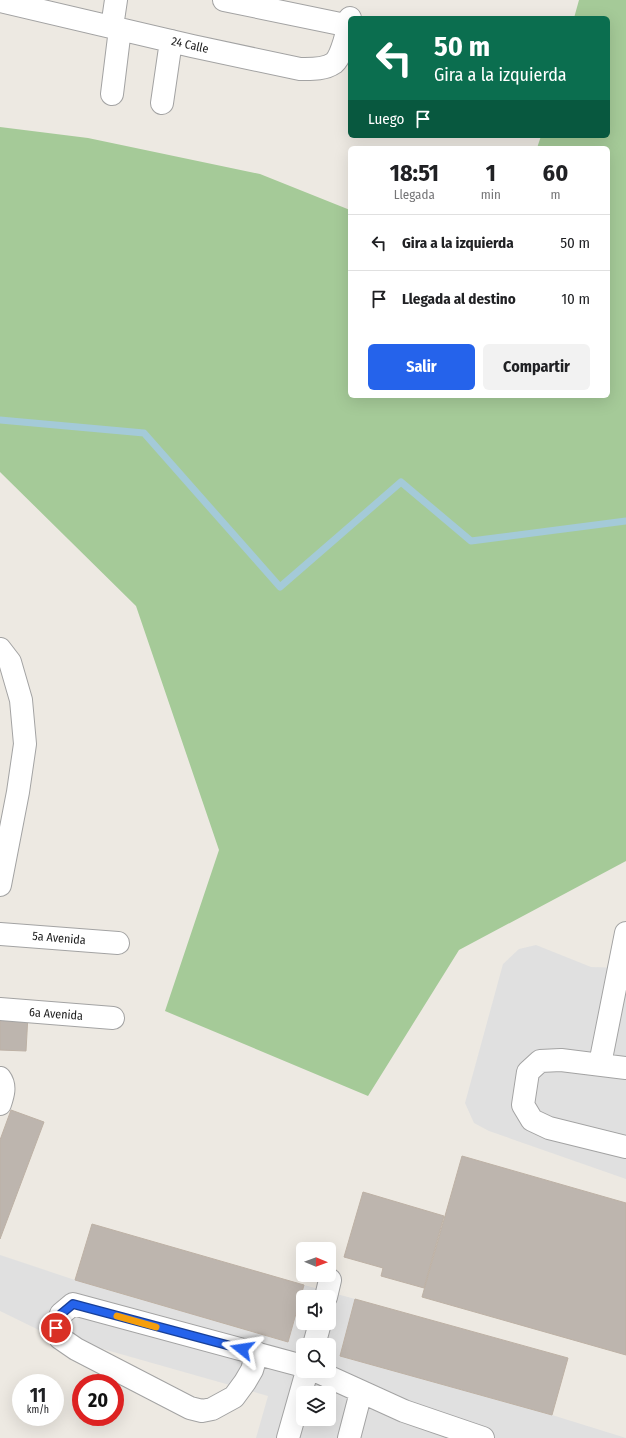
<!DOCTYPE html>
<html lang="es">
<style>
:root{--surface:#fff;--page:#f2f2f2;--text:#202124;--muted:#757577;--line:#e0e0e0;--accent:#2563eb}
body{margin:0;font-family:"Fira Sans Condensed",sans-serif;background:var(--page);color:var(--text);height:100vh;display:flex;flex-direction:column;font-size:15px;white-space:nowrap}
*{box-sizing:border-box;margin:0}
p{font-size:13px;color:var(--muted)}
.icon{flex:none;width:22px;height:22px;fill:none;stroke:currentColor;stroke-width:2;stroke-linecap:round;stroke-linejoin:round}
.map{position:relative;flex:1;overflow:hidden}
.details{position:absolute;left:348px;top:146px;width:262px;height:252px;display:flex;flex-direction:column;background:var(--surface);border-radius:6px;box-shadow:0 4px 16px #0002}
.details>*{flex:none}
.top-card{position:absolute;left:348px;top:16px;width:262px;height:122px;border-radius:6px;box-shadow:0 4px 16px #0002;background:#0b6e4f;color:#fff;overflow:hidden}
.needle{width:26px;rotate:91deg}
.controls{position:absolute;left:296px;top:1242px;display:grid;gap:8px}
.controls a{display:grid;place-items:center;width:40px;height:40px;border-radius:6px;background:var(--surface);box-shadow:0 4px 16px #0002;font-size:20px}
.speed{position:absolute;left:12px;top:1374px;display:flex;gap:8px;font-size:20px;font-weight:700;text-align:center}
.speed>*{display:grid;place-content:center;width:52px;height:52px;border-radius:50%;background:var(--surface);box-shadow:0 4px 16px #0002;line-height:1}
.speed small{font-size:10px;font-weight:400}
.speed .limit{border:6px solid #d22;background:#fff;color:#111}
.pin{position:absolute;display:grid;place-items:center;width:34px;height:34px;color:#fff;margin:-17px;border:2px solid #fff;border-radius:50%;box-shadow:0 1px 4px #0007}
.me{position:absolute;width:44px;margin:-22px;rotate:285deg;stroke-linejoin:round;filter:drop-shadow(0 0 3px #0008)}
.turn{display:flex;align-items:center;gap:14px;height:84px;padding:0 20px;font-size:18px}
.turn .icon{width:52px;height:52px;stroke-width:2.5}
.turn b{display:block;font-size:28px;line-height:34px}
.then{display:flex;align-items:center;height:38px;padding:0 20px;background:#0003;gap:8px;font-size:15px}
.eta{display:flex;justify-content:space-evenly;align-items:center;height:68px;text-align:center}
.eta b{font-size:24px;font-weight:700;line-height:28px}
.action{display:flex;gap:8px;margin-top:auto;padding:8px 20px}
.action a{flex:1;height:46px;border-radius:6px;background:var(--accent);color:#fff;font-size:16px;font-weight:700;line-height:46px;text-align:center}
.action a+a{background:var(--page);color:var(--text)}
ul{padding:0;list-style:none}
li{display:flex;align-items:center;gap:12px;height:56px;padding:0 20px;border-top:1px solid var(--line)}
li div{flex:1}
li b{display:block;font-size:15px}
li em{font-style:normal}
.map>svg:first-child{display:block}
.forest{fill:#a5ca98}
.parking{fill:#e0e0e0;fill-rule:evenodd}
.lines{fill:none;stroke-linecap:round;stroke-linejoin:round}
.stream{stroke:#a4cad8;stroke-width:7}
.building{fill:#bdb5ae;stroke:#bdb1a5}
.minor-casing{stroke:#a3a3a3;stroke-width:24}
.minor{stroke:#fff;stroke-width:22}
.route-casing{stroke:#184099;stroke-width:10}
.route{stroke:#2563eb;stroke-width:7}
.slow{stroke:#f59e0b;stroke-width:7}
.labels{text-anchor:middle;stroke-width:3;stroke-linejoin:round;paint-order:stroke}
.street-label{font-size:12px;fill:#1c1c1c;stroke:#fff}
</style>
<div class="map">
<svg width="626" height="1438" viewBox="0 0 626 1438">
<rect width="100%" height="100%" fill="#ede9e2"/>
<path class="forest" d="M579,0H626V861L459,950L368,1096L165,1011L219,850L136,606L0,472V127L88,138L260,174L350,210V396H608V148H537L541,136H608V18H574Z"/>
<path class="parking" d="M536,945L591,967L626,968V1179L489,1131L474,1123L465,1103L503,964L519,949Z
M0,1255L75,1280L287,1342L304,1285L355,1299L340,1356L552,1415L626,1438H256L268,1396L43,1332L0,1311ZM303,1297H329V1323H303ZM303,1345H329V1371H303ZM303,1393H329V1419H303Z"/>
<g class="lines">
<path class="stream" d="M0,420L144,433L280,587L401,482L471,541L626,521"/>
</g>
<path class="building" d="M0,1014L28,1015L26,1051L0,1050Z
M11,1110L44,1122L0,1239V1140Z
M462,1156L626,1203V1355L422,1297Z
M363,1192L444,1216L424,1288L381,1276L383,1268L344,1257Z
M92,1224L304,1285L288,1342L75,1280Z
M355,1299L568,1358L552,1415L340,1356Z"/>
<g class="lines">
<defs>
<path id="minor" d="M224,0L350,26
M0,1L192,46L300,69C310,69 324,70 334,63C342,56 348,29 350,18
M112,27L116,0
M112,94L120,29
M162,103L171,41
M0,649L10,662L21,700L25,744L18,792L0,885
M0,934L118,943
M0,1009L113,1018
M600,1064L626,933
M626,1068L561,1060L540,1061L528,1072L523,1105L532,1120L549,1128L626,1147
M0,1078C6,1086 3,1095 0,1104
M326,1297L330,1280
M314,1345L320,1323
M257,1353L252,1370L245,1382L234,1397L212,1409L202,1411L190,1408L76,1349L60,1338L56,1329L61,1314L73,1304L303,1366
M316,1371L404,1411L483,1438
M288,1438L307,1371
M349,1438L361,1392"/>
</defs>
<use href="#minor" class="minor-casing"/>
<use href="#minor" class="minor"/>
</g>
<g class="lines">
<defs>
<path id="route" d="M56,1328L61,1314L73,1304L242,1349"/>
</defs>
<use href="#route" class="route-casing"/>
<use href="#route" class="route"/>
<path class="slow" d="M117,1316L156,1327"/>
</g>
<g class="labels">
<g class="street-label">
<text transform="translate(190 45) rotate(13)" y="4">24 Calle</text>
<text transform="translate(59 938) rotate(5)" y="4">5a Avenida</text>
<text transform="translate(56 1014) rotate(4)" y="4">6a Avenida</text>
</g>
</g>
</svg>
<div class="controls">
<a><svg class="needle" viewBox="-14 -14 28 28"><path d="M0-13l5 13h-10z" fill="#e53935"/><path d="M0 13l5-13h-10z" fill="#757577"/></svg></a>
<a><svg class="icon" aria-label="sound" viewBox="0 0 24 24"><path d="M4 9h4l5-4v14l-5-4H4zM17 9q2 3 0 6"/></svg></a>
<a><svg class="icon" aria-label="search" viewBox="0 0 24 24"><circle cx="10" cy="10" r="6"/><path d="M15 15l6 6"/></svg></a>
<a><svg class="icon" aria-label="layers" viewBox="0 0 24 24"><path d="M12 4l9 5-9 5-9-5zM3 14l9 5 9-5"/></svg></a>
</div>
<div class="speed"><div>11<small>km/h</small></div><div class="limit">20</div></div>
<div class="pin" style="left:56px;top:1328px;background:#d93025"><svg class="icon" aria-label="arrive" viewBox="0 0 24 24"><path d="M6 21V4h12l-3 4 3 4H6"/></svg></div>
<svg class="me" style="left:242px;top:1349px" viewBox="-20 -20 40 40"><path d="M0-17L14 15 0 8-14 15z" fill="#2563eb" stroke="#fff" stroke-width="4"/></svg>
<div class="top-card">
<div class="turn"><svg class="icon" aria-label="left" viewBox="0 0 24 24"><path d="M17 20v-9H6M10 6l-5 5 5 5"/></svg><div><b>50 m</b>Gira a la izquierda</div></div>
<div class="then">Luego<svg class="icon" aria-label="arrive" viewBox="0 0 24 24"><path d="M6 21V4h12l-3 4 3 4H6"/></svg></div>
</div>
<section class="details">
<div class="eta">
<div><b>18:51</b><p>Llegada</p></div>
<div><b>1</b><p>min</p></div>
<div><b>60</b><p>m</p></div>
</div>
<ul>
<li><svg class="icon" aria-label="left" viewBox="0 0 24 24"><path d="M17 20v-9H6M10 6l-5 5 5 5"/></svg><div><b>Gira a la izquierda</b></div><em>50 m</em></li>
<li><svg class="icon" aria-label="arrive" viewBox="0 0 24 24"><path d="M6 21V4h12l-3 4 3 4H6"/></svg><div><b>Llegada al destino</b></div><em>10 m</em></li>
</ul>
<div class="action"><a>Salir</a><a>Compartir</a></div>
</section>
</div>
